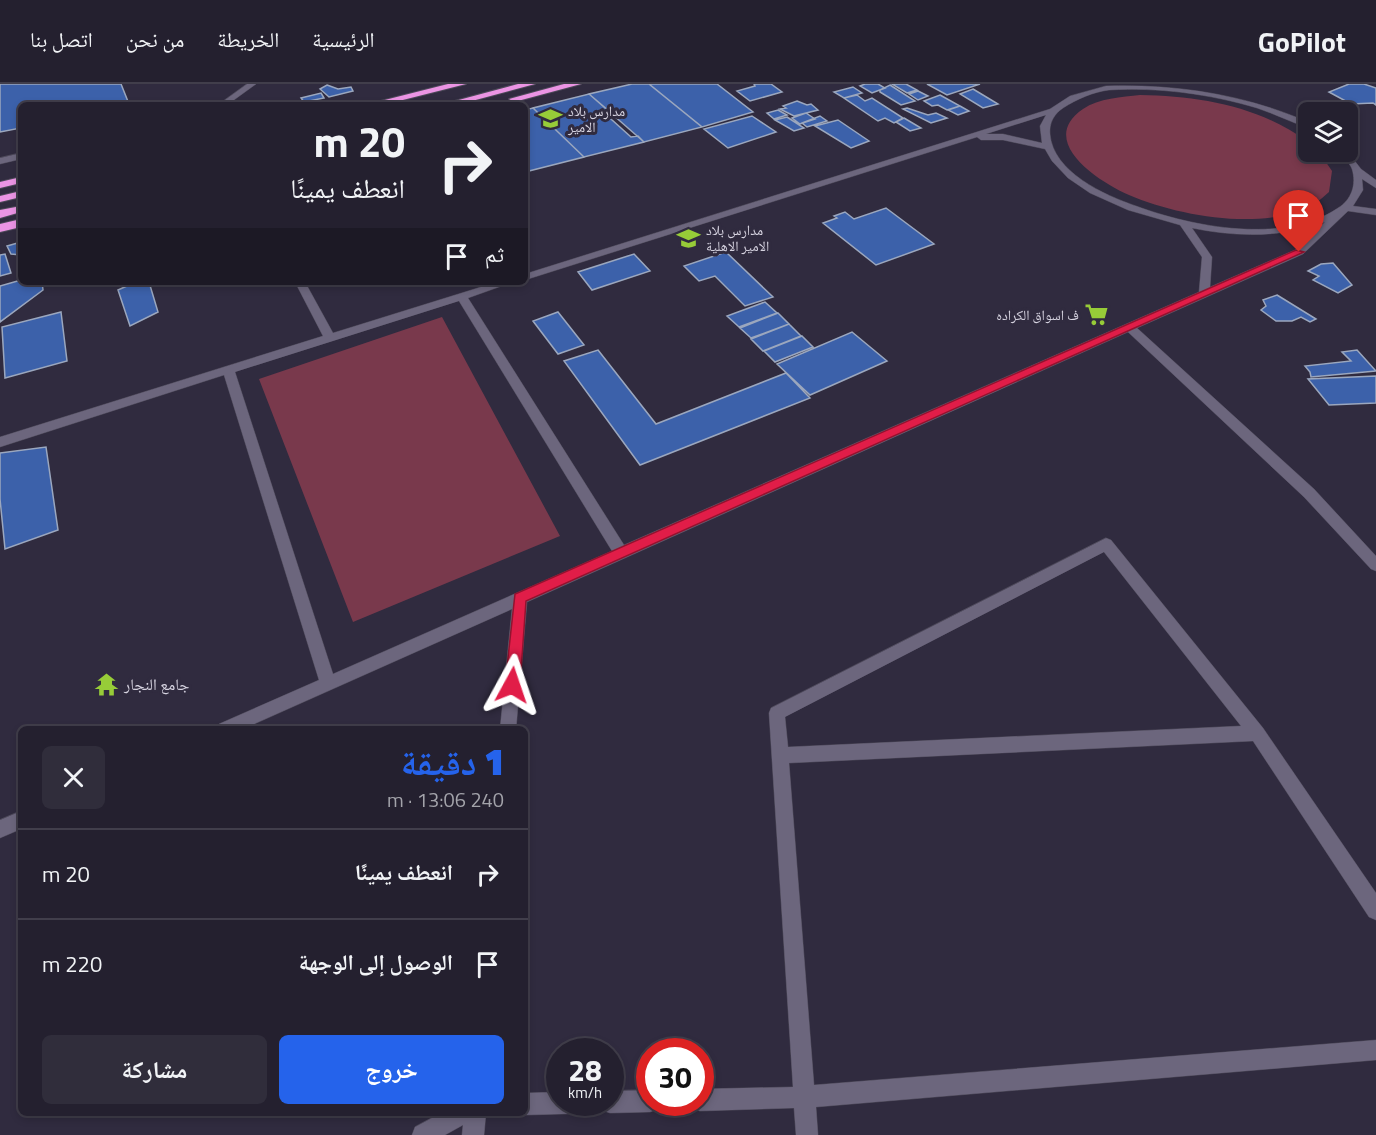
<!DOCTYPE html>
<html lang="ar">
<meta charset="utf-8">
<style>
:root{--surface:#24202f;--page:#302d3b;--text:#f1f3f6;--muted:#a3a3aa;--line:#413e4b;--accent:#2563eb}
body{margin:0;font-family:"Titillium Web","Noto Naskh Arabic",sans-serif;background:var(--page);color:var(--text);direction:rtl;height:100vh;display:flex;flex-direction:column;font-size:22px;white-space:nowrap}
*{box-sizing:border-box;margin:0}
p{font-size:20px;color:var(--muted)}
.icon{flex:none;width:33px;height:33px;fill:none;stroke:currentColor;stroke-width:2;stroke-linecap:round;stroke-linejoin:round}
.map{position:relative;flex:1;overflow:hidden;direction:ltr}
.details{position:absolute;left:18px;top:642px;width:510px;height:390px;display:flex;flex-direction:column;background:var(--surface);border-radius:9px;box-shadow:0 3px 9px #0003,0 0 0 2px var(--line);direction:rtl}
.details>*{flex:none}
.banner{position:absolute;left:18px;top:18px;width:510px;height:183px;border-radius:9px;box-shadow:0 3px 9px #0003,0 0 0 2px var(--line);direction:rtl;background:#24202f;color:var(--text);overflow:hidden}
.fabs{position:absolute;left:1298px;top:18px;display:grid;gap:12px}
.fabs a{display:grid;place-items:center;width:60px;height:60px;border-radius:9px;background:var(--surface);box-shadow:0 3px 9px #0003,0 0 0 2px var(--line);font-size:30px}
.speed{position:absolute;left:546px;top:954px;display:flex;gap:12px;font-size:30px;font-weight:700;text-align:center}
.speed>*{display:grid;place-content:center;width:78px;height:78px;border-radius:50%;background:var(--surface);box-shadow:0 3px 9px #0003,0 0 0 2px var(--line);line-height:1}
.speed small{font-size:15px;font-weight:400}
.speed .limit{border:9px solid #d22;background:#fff;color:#111}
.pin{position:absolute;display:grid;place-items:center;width:51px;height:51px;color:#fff;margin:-62px -26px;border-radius:50% 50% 50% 0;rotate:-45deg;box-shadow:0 0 6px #0007}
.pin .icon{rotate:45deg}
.me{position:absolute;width:66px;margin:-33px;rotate:5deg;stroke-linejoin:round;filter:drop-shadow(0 0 4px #0008)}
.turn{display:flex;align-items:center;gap:21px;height:126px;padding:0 24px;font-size:27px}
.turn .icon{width:78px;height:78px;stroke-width:2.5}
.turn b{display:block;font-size:42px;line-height:51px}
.then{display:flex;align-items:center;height:57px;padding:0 24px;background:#0003;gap:12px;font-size:22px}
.round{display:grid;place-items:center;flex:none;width:63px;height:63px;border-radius:9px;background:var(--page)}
.headline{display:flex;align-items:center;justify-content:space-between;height:102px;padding:0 24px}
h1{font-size:36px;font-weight:800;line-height:45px;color:var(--accent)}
.cta{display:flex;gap:12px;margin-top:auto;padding:12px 24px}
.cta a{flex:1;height:69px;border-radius:9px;background:var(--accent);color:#fff;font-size:24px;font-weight:800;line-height:69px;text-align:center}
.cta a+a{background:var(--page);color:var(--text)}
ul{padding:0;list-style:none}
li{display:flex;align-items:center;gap:18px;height:90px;padding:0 24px;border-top:2px solid var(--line)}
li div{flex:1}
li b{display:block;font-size:22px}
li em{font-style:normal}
header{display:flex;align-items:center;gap:36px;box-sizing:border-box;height:84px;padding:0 30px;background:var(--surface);border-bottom:2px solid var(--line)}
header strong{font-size:28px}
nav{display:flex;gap:33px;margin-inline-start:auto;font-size:21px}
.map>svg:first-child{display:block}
.green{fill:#79394c}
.building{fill:#3c61aa;stroke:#9ba7be;stroke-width:1.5}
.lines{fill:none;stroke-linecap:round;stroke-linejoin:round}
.minor-casing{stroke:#4d4959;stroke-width:1}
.highway-casing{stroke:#4d4959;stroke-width:2}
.minor{fill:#6c667d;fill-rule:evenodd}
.highway{fill:#eb94e4;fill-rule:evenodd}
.route{fill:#e11d48;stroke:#92132f;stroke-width:1.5}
.labels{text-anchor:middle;stroke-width:6;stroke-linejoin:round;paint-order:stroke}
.far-poi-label{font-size:14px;fill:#d6d3e0;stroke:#302b3f;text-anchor:start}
.poi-label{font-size:16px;fill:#d6d3e0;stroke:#302b3f;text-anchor:start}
</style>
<header>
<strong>GoPilot</strong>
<nav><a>الرئيسية</a><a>الخريطة</a><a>من نحن</a><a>اتصل بنا</a></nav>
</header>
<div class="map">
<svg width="1376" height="1051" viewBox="0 0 1376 1051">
<rect width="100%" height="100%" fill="#302b3f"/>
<path class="green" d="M1140,11C1200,12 1259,22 1308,58V68H1319L1332,87L1329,108C1323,113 1315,121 1308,124C1257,146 1178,132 1129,111C1099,98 1036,57 1083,25C1099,14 1122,13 1140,11Z
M442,233L560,452L353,538L259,295Z"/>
<path class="building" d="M0,0H121L129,20L21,21V44L0,48Z
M632,0H649L702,43L644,58L589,10Z
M649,0H717L753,28L702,43Z
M754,0H771L782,8L750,17L737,7L755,2Z
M865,0H878L885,4L872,9L860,2Z
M892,0H906L917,6L907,9Z
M927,0H980L947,11Z
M1349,0H1364L1376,4V21L1373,19L1351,20L1329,8Z
M327,1L338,5L351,3L353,7L329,13L320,5Z
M890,1L915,17L901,21L880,8V6Z
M853,3L862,9L844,14L834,8Z
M973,5L998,20L983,24L960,10Z
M918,7L928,12L918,16L909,10Z
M321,9L324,14L304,18L301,14Z
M589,10L616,33L611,35L631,53L638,52L644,58L584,73L533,24Z
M857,11L865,17L872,14L903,34L894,39L885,34L878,37L844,14Z
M940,11L960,22L947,26L938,21L932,22L924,17Z
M797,17L807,21L811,20L818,26L794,32L780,25L786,24L783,22Z
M960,22L969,27L958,31L948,26Z
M533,24L584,73L525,88V26Z
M907,24L928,31L936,29L947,34L931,39L903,25Z
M778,26L787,31L774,35L767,29Z
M806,29L815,35L800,40L792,34Z
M752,32L776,48L728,64L704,45Z
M820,32L827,37L807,43L802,39Z
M787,33L804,44L794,47L775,36Z
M904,34L921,44L910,47L896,38Z
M838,36L869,57L851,64L815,42Z
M886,124L934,160L876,181L823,139L837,134L834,132L845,128L854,135Z
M21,158V171L11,170L7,162Z
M726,168L773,213L745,222L715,192L699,197L684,182Z
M5,170L11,189L0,192V171Z
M634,170L650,187L592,206L578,188Z
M1333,179L1352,201L1338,209L1313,196L1319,192L1308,187L1321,180Z
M21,196L42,198L43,206L0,238V202Z
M136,198H149L158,228L130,242L118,206Z
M1277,211L1316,235L1310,238L1301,233L1292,237H1276L1261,226L1266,222L1263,216Z
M765,218L777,229L739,243L727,232Z
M61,228L67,277L5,294L2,243Z
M558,228L584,261L558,270L533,237Z
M778,229L789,240L751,254L740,244Z
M789,240L801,252L763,267L751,255Z
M852,248L887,277L810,311L777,280Z
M802,252L813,263L775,278L764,267Z
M598,266L656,340L786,289L810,314L640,381L564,277Z
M1357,266L1376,287L1311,293L1310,288L1305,282L1351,277L1342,268Z
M1376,292V319L1329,321L1308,295Z
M46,363L58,446L5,465L0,415V369Z"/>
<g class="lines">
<defs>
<path id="minor" d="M247,0H256L227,21H218Z
M1106,2C1176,0 1243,10 1308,38V44C1291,38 1275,30 1257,24C1210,10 1158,3 1109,6C1093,8 1077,15 1063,24C1054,30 1049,39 1050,50C1053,88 1104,111 1136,122C1193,143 1284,161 1338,124C1351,116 1357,101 1352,85C1350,79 1342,73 1339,68L1347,67L1361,85L1376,96V104L1362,95L1363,106L1353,122L1376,125V131L1348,127L1303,170L1137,244L1314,405L1376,472V487L1371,485L1304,413L1128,248L527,518L516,645H500L512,525L243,645H217L219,640L319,596L224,291L0,363V353L323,252L295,198H305L333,249L497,198H513L468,214L624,461L1199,208L1202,173L1180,141L1128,126L1090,109L1068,94L1052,77L1045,65L1003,56H981L977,53L525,196V190L1050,25L1070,12ZM1046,31L1040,42L1042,59L1003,50H986ZM1325,138L1295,166L1210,203L1212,173L1192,144C1236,153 1282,154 1325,138ZM459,217L612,467L333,590L235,288Z
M21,69V75L0,80V74Z
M1106,454L1111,456L1263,644L1376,809V836L1369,833L1253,657L789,679L814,1001L1376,956V976L816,1023L818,1051H796L794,1024L700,1027L692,1024L690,1018H700V1005L793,1003L769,629L771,624ZM1104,468L1241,642L788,663L785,633Z
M21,727V745L0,754V736Z
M650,1006V1018H660L658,1025L650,1028L610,1029L604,1027L599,1029L525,1031L521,1029H525V1009L560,1008V1018H610V1007Z
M441,1029H486L484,1051H462L463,1041L445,1051H412L415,1043Z"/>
<path id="highway" d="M448,0H466L383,21H365Z
M518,0H535L457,21H440Z
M564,0H581L514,18L509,15Z
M21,93V99L0,104V98Z
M21,107V113L0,118V112Z
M21,122V128L0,134V126Z
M21,135V143L0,148V140Z"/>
</defs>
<use href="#minor" class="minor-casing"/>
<use href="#highway" class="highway-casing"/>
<use href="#minor" class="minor"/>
<use href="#highway" class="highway"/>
</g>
<path class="route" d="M1296,166L1304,168L526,517L520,601L517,606L512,608L507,606L505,601L515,510Z"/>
<defs>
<symbol id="school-bare" viewBox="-9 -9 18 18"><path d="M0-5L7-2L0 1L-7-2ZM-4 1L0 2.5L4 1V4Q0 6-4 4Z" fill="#97cc38" stroke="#302b3f" stroke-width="2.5" paint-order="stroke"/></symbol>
<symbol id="supermarket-bare" viewBox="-9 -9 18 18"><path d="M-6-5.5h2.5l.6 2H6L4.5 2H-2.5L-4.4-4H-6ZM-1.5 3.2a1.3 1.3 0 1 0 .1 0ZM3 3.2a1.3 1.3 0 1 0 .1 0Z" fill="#97cc38" stroke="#302b3f" stroke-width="2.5" paint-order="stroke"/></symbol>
<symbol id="temple-bare" viewBox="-9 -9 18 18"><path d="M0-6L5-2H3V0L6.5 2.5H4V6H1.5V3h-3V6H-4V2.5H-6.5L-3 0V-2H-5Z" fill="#97cc38" stroke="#302b3f" stroke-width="2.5" paint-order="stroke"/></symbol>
</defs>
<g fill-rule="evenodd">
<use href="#school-bare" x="534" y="18" width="33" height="33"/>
<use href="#school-bare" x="672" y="138" width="33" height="33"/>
<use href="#supermarket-bare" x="1080" y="214" width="33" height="33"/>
<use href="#temple-bare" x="90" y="584" width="33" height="33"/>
</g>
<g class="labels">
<g class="far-poi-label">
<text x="568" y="32">مدارس بلاد<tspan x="568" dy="16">الامير</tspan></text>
<text x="706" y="151">مدارس بلاد<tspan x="706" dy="16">الامير الاهلية</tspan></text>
<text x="1079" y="236" text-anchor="end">ف اسواق الكراده</text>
</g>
<g class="poi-label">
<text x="124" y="606">جامع النجار</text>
</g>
</g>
</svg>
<div class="fabs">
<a><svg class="icon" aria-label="layers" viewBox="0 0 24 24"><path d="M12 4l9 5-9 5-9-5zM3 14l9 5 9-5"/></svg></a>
</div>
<div class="speed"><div>28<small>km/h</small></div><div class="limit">30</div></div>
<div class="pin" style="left:1299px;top:168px;background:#d93025"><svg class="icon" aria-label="arrive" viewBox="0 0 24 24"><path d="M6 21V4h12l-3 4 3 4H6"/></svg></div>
<svg class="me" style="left:512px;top:601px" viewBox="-20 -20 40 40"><path d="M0-17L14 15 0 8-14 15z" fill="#e11d48" stroke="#fff" stroke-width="4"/></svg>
<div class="banner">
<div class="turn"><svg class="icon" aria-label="right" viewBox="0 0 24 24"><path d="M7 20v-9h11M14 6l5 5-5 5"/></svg><div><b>20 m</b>انعطف يمينًا</div></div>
<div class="then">ثم<svg class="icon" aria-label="arrive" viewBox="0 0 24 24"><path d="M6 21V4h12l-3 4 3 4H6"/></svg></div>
</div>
<section class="details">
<div class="headline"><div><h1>1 دقيقة</h1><p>240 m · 13:06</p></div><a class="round"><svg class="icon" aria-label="close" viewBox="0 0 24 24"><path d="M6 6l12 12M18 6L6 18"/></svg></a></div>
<ul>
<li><svg class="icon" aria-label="right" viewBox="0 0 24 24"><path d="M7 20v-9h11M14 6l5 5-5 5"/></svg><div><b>انعطف يمينًا</b></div><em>20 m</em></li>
<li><svg class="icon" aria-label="arrive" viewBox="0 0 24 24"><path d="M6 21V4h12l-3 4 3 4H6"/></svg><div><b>الوصول إلى الوجهة</b></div><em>220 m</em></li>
</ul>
<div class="cta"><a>خروج</a><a>مشاركة</a></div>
</section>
</div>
